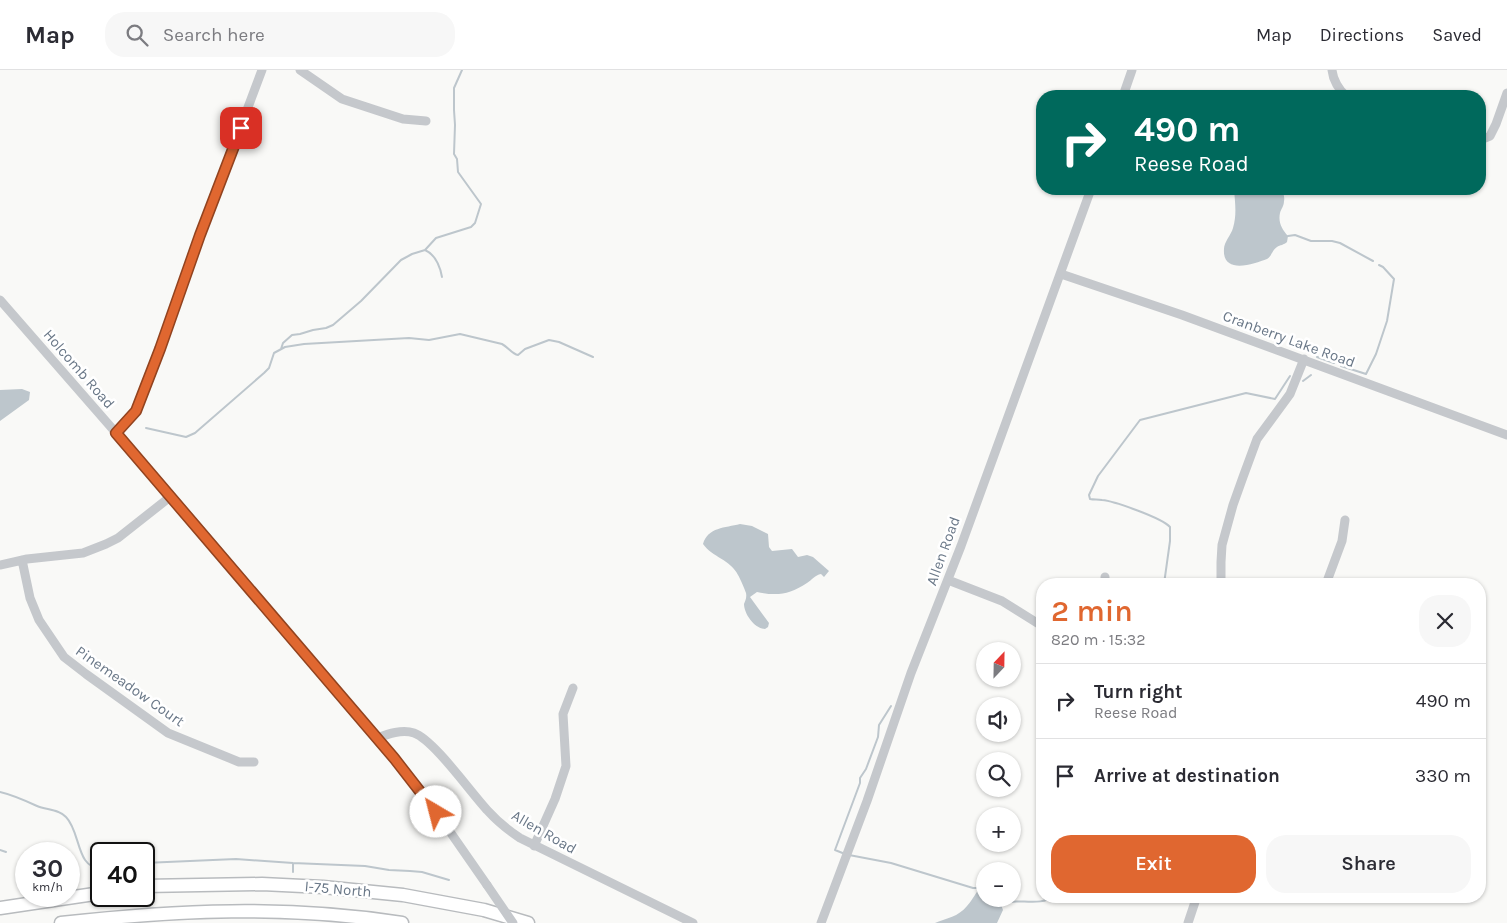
<!DOCTYPE html>
<meta charset="utf-8">
<style>
:root{--surface:#fff;--page:#f7f7f7;--text:#2b2b33;--muted:#7c7c81;--line:#e1e1e2;--accent:#e06730}
body{margin:0;font-family:Karla,sans-serif;background:var(--page);color:var(--text);height:100vh;display:flex;flex-direction:column;font-size:19px;white-space:nowrap}
*{box-sizing:border-box;margin:0}
p{font-size:16px;color:var(--muted)}
.icon{flex:none;width:28px;height:28px;fill:none;stroke:currentColor;stroke-width:2;stroke-linecap:round;stroke-linejoin:round}
.map{position:relative;flex:1;overflow:hidden}
.side{position:absolute;left:1036px;top:508px;width:450px;height:325px;display:flex;flex-direction:column;background:var(--surface);border-radius:20px;box-shadow:0 1px 4px #0004}
.side>*{flex:none}
.banner{position:absolute;left:1036px;top:20px;width:450px;height:105px;border-radius:20px;box-shadow:0 1px 4px #0004;background:#00695c;color:#fff;overflow:hidden}
.needle{width:32px;rotate:22deg}
.fabs{position:absolute;left:976px;top:572px;display:grid;gap:10px}
.fabs a{display:grid;place-items:center;width:45px;height:45px;border-radius:50%;background:var(--surface);box-shadow:0 1px 4px #0004;font-size:25px}
.speed{position:absolute;left:15px;top:772px;display:flex;gap:10px;font-size:25px;font-weight:700;text-align:center}
.speed>*{display:grid;place-content:center;width:65px;height:65px;border-radius:50%;background:var(--surface);box-shadow:0 1px 4px #0004;line-height:1}
.speed small{font-size:12px;font-weight:400}
.speed .limit{border:2px solid #111;border-radius:8px;background:#fff;color:#111}
.pin{position:absolute;display:grid;place-items:center;width:42px;height:42px;color:#fff;margin:-21px;border-radius:10px;box-shadow:0 2px 8px #0006}
.me{position:absolute;width:55px;margin:-28px;rotate:323deg;stroke-linejoin:round;filter:drop-shadow(0 0 4px #0008)}
.turn{display:flex;align-items:center;gap:18px;height:105px;padding:0 15px;font-size:22px}
.turn .icon{width:65px;height:65px;stroke-width:2.5}
.turn b{display:block;font-size:35px;line-height:42px}
.round{display:grid;place-items:center;flex:none;width:52px;height:52px;border-radius:20px;background:var(--page)}
.summary{display:flex;align-items:center;justify-content:space-between;height:85px;padding:0 15px}
h1{font-size:30px;font-weight:600;line-height:38px;color:var(--accent)}
.primary-button{display:flex;gap:10px;margin-top:auto;padding:10px 15px}
.primary-button a{flex:1;height:58px;border-radius:20px;background:var(--accent);color:#fff;font-size:20px;font-weight:600;line-height:58px;text-align:center}
.primary-button a+a{background:var(--page);color:var(--text)}
ul{padding:0;list-style:none}
li{display:flex;align-items:center;gap:15px;height:75px;padding:0 15px;border-top:1px solid var(--line)}
li div{flex:1}
li b{display:block;font-size:19px}
li em{font-style:normal}
header{display:flex;align-items:center;gap:30px;box-sizing:border-box;height:70px;padding:0 25px;background:var(--surface);border-bottom:1px solid var(--line)}
header strong{font-size:24px}
nav{display:flex;gap:28px;margin-inline-start:auto;font-size:18px}
.search{width:350px;height:45px;background:var(--page);display:flex;align-items:center;gap:12px;box-sizing:border-box;padding:0 18px;border-radius:20px;color:var(--muted);font-size:19px}
.map>svg:first-child{display:block}
.water{fill:#bdc6cc}
.lines{fill:none;stroke-linecap:round;stroke-linejoin:round}
.stream{stroke:#bdc6cc;stroke-width:2}
.highway-casing{stroke:#b8bbbe;stroke-width:15}
.minor{stroke:#c5c8cc;stroke-width:9}
.highway{stroke:#fff;stroke-width:12}
.minor-bridge{stroke:#c5c8cc;stroke-width:9}
.route-casing{stroke:#92431f;stroke-width:12}
.route{stroke:#e06730;stroke-width:9}
.labels{text-anchor:middle;stroke-width:5;stroke-linejoin:round;paint-order:stroke}
.street-label{font-size:15px;fill:#697787;stroke:#fff}
</style>
<header>
<strong>Map</strong>
<div class="search"><svg class="icon" aria-label="search" viewBox="0 0 24 24"><circle cx="10" cy="10" r="6"/><path d="M15 15l6 6"/></svg>Search here</div>
<nav><a>Map</a><a>Directions</a><a>Saved</a></nav>
</header>
<div class="map">
<svg width="1507" height="853" viewBox="0 0 1507 853">
<rect width="100%" height="100%" fill="#f9f9f7"/>
<path class="water" d="M1234,119H1282C1283,123 1285,127 1284,131C1284,136 1281,139 1280,143C1278,153 1282,159 1288,166L1287,172C1284,175 1280,175 1277,177C1272,180 1272,186 1267,189C1254,194 1222,205 1224,179C1224,172 1231,165 1233,158C1237,145 1235,132 1234,119Z
M22,319L30,322L29,330L0,351V320Z
M740,454L752,456L768,464L769,477L772,481L792,479L798,487L807,485L813,487L829,501L824,507L821,504C815,505 812,510 807,513C789,525 777,526 757,522L750,527L769,553L768,557L765,559C755,559 744,544 744,534C745,531 747,528 746,523C745,520 740,508 738,505C731,490 712,487 703,474C708,457 725,458 740,454Z
M982,816H985V829H999L1003,840L997,853H935C947,848 958,847 967,836C973,830 976,821 982,816Z"/>
<g class="lines">
<path class="stream" d="M1288,166L1295,165L1311,171H1332L1340,173L1373,191
M425,180C436,185 440,196 442,207
M281,279L283,273L292,265L300,264L313,260L326,258L333,255L361,231L401,190L412,184L425,180L436,168L471,157L475,153L481,134L458,102L457,89L454,84L455,55L454,40V18L462,0
M1317,287L1334,293
M1341,296L1366,304L1376,284L1387,251L1394,209L1383,197L1379,195
M1303,311L1311,305
M146,358L186,367L195,363L264,303L269,298L274,283L285,277L304,274L409,268L429,270L460,264L502,274C508,277 512,284 518,285L525,279L549,270L559,272L593,287
M1164,514L1170,471V457C1162,448 1114,431 1102,430C1098,429 1094,430 1090,429L1089,425L1098,406L1140,350L1246,323L1275,329L1290,306
M0,722C13,725 24,730 37,736C46,740 59,739 66,747C81,762 76,799 101,798
M0,780L6,782
M845,784L835,780L860,713V708L866,699L878,667L879,655L891,636
M849,785L891,793L973,818H979
M144,793L236,789L293,793L365,796L389,800L410,801L422,802L449,810
M293,802V793
M1001,833C1017,828 1043,837 1052,826"/>
<defs>
<path id="highway" d="M144,816L262,814L323,817L403,825L484,840L528,853
M0,838L101,823
M61,853C176,840 287,835 402,853"/>
</defs>
<use href="#highway" class="highway-casing"/>
<path class="minor" d="M300,0L342,29L403,49L426,51
M1332,0C1333,10 1339,20 1346,26
M1123,26L1132,0
M1480,70L1490,66L1496,54L1507,23
M1061,204L1182,245L1507,365
M0,230L206,466L394,688L446,756L487,815
M116,363L136,341L160,279L200,165L262,0
M22,490L30,528L39,550L64,587L86,604L168,663L239,692H254
M0,495L27,489L83,483L106,474L118,468L170,427
M948,510L1002,531L1042,556
M1105,514V507
M1221,514V492L1222,475L1233,435L1243,407L1257,369L1290,324L1304,289
M1326,514L1342,471L1345,450
M377,668C388,664 402,659 414,663C434,670 471,723 488,741C497,751 508,760 520,768L693,853
M534,776L555,729L566,696L563,644L573,618
M821,853L867,731L911,603L961,476L1091,119
M1188,853L1197,826"/>
<use href="#highway" class="highway"/>
<path class="minor-bridge" d="M487,815L513,853"/>
</g>
<g class="lines">
<defs>
<path id="route" d="M241,58L200,165L160,279L136,341L116,363L394,688L436,742"/>
</defs>
<use href="#route" class="route-casing"/>
<use href="#route" class="route"/>
</g>
<g class="labels">
<g class="street-label">
<text transform="translate(1289 269) rotate(20)" y="5">Cranberry Lake Road</text>
<text transform="translate(79 299) rotate(49)" y="5">Holcomb Road</text>
<text transform="translate(943 481) rotate(-70)" y="5">Allen Road</text>
<text transform="translate(130 616) rotate(35)" y="5">Pinemeadow Court</text>
<text transform="translate(544 762) rotate(30)" y="5">Allen Road</text>
<text transform="translate(338 819) rotate(5)" y="5">I-75 North</text>
</g>
</g>
</svg>
<div class="fabs">
<a><svg class="needle" viewBox="-14 -14 28 28"><path d="M0-13l5 13h-10z" fill="#e53935"/><path d="M0 13l5-13h-10z" fill="#7c7c81"/></svg></a>
<a><svg class="icon" aria-label="sound" viewBox="0 0 24 24"><path d="M4 9h4l5-4v14l-5-4H4zM17 9q2 3 0 6"/></svg></a>
<a><svg class="icon" aria-label="search" viewBox="0 0 24 24"><circle cx="10" cy="10" r="6"/><path d="M15 15l6 6"/></svg></a>
<a>+</a>
<a>−</a>
</div>
<div class="speed"><div>30<small>km/h</small></div><div class="limit">40</div></div>
<div class="pin" style="left:241px;top:58px;background:#d93025"><svg class="icon" aria-label="arrive" viewBox="0 0 24 24"><path d="M6 21V4h12l-3 4 3 4H6"/></svg></div>
<svg class="me" style="left:436px;top:742px" viewBox="-20 -20 40 40"><circle r="19" fill="#fff"/><path d="M0-13L10 11 0 6-10 11z" fill="#e06730"/></svg>
<div class="banner">
<div class="turn"><svg class="icon" aria-label="right" viewBox="0 0 24 24"><path d="M7 20v-9h11M14 6l5 5-5 5"/></svg><div><b>490 m</b>Reese Road</div></div>
</div>
<section class="side">
<div class="summary"><div><h1>2 min</h1><p>820 m · 15:32</p></div><a class="round"><svg class="icon" aria-label="close" viewBox="0 0 24 24"><path d="M6 6l12 12M18 6L6 18"/></svg></a></div>
<ul>
<li><svg class="icon" aria-label="right" viewBox="0 0 24 24"><path d="M7 20v-9h11M14 6l5 5-5 5"/></svg><div><b>Turn right</b><p>Reese Road</p></div><em>490 m</em></li>
<li><svg class="icon" aria-label="arrive" viewBox="0 0 24 24"><path d="M6 21V4h12l-3 4 3 4H6"/></svg><div><b>Arrive at destination</b></div><em>330 m</em></li>
</ul>
<div class="primary-button"><a>Exit</a><a>Share</a></div>
</section>
</div>
